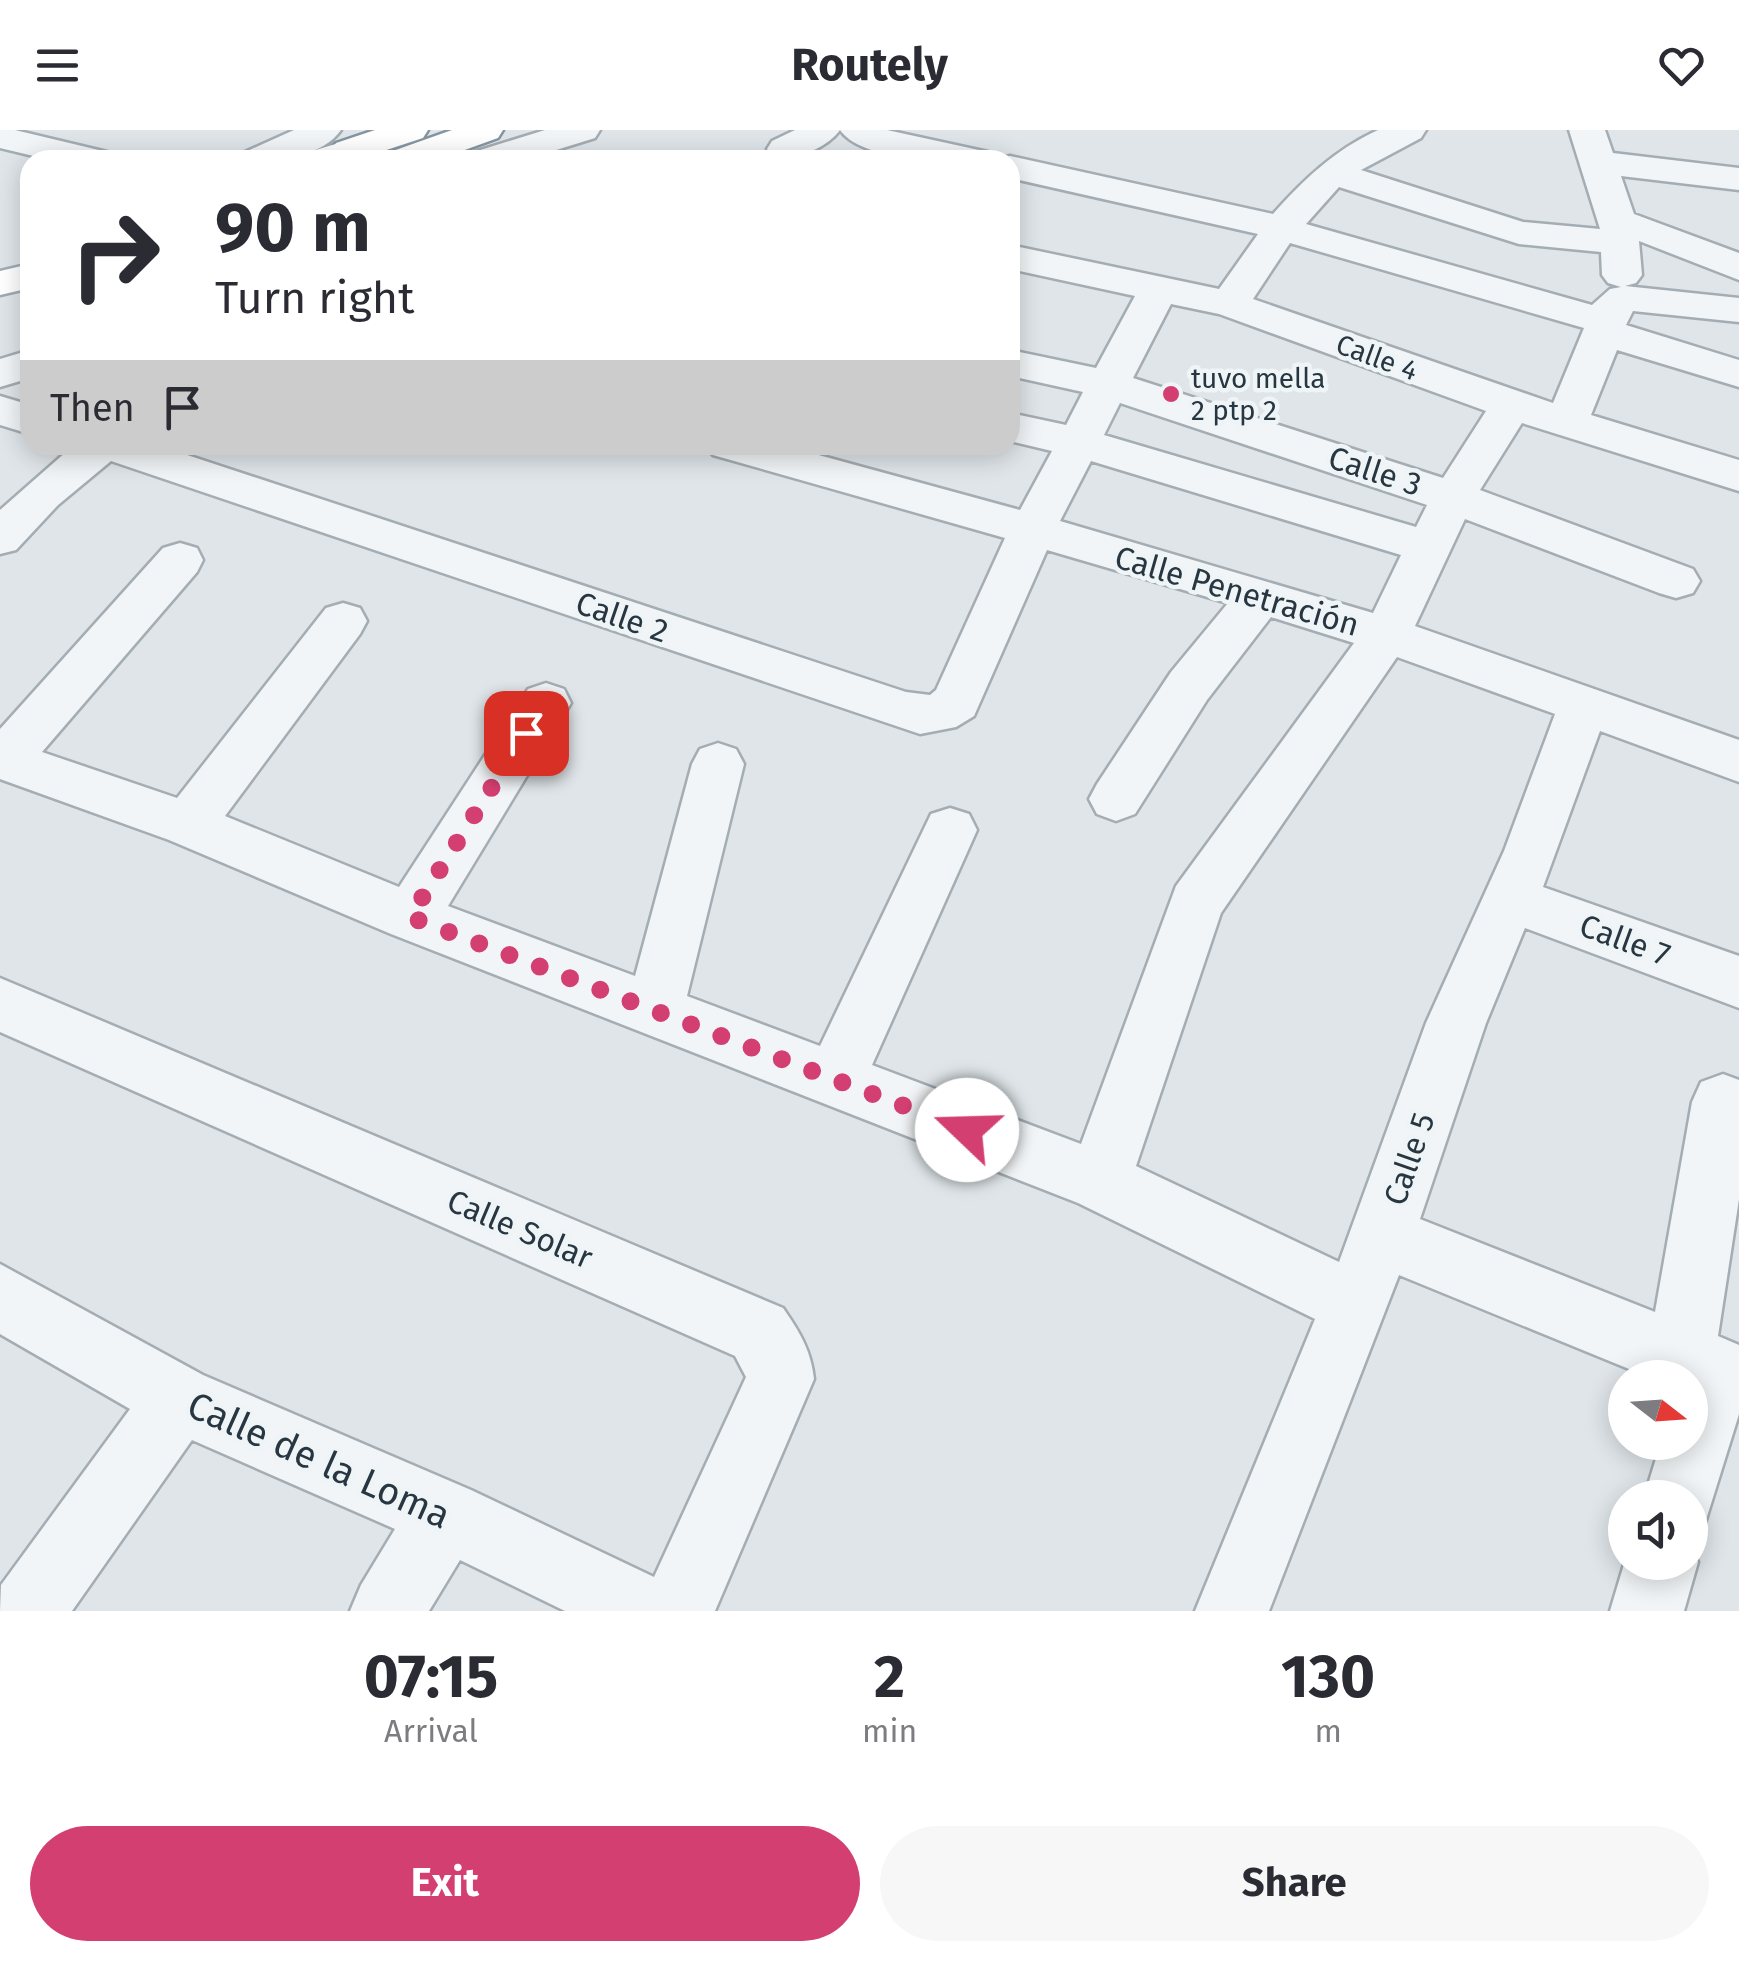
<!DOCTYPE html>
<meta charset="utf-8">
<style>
:root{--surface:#fff;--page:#f7f7f7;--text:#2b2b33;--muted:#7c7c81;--accent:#d43f72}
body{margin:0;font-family:"Fira Sans",sans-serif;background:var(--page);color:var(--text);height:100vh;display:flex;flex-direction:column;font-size:38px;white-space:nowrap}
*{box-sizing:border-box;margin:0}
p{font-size:32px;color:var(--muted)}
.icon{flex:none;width:55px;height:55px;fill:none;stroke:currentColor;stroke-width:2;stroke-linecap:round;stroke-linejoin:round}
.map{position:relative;height:1481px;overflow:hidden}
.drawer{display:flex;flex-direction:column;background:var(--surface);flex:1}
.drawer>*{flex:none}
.hud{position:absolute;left:20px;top:20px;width:1000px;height:305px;border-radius:30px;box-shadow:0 5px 25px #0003;background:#fff;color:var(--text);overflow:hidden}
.needle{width:65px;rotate:107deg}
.controls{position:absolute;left:1608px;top:1230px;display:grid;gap:20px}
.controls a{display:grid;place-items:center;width:100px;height:100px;border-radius:50%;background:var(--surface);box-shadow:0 5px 25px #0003;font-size:50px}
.pin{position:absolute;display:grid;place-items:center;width:85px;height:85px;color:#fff;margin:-42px;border-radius:20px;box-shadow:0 5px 15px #0006}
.me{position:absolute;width:110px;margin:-55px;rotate:291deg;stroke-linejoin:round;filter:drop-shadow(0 0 8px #0008)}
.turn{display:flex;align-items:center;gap:35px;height:210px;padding:0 30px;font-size:45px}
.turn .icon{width:130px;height:130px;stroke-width:2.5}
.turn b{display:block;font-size:70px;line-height:85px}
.then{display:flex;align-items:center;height:95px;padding:0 30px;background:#0003;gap:20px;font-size:38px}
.eta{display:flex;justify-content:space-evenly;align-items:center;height:170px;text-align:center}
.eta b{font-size:60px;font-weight:700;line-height:70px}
.cta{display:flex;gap:20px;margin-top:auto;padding:20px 30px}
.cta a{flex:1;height:115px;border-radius:60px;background:var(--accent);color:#fff;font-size:40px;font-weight:700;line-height:115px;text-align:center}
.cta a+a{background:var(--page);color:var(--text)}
header{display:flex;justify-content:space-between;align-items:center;height:130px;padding:0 30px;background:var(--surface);font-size:45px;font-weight:700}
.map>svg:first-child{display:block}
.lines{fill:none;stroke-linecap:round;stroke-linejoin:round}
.minor-casing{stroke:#a4adb3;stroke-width:5}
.major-casing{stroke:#9eacb6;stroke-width:5}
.highway-casing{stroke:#8696a1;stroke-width:5}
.minor{fill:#f2f5f7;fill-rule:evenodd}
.major{fill:#fff;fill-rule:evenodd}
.highway{fill:#fff;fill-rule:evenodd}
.route{stroke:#d43f72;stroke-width:18;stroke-dasharray:0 32.4}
.poi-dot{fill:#d43f72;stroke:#eff4f7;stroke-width:4}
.labels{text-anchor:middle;stroke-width:9;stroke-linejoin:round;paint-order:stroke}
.far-street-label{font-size:28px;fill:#273641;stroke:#eff4f7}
.far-poi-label{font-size:28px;fill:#273641;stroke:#eff4f7;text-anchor:start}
.street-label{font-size:32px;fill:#273641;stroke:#eff4f7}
.near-street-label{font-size:38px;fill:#273641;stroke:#eff4f7}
</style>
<header><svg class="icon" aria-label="menu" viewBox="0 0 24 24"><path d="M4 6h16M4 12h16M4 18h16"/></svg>Routely<svg class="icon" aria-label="heart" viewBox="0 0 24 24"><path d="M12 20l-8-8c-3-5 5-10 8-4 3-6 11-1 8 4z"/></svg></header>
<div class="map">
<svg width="1739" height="1481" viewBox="0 0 1739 1481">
<rect width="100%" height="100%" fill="#dfe5e9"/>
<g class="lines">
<defs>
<path id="minor" d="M0,0H15L107,22L112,30H50L0,18Z
M294,0H341C320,30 272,30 240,30L245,22Z
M545,0H600L595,8L524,30H469L474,22Z
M795,0H840C827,18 794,32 772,27L767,19L772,11Z
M840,0H887L988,22L993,30C956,30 864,34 840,0Z
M1378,0H1426L1421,8L1361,40L1523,92L1600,99L1569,0H1605L1613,23L1739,38V60L1621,46L1634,84L1739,123V150L1639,111L1642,145L1636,153L1625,156L1739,168V192L1633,181L1626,195L1739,230V257L1617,220L1591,285L1739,330V361L1522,293L1480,360L1693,439L1700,451L1693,463L1676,468L1659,463L1465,389L1415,496L1739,610V652L1600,601L1543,757L1739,826V878L1525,798L1486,893L1420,1089L1655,1182L1692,972L1701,952L1723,944L1739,950V1069L1718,1206L1739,1215V1284L1705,1393L1690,1400V1368H1644L1661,1312H1690V1248H1651L1399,1145L1269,1481H1195L1315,1189L1078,1073L391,804L169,710L0,649V599L163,418L180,413L197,418L203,430L197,442L42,622L177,668L326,478L343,473L360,478L367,491L360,504L225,686L399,757L528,559L546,553L564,559L571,573L448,776L635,846L692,634L700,619L718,613L736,619L744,634L687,866L820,916L931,684L950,678L969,684L977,700L872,935L1081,1014L1176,756L1354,513L1271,487L1207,570L1135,684L1116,691L1097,684L1089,669L1097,654L1171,542L1228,473L1047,420L974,586L956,597L920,604L111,331L58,375L16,420L0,424V380L74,315H157L906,562L930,565L936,560L1005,408L713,325L706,315H782L1020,380L1052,321L1010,311V283L1066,295L1083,262L1010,246V220L1096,238L1135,166L1010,139V115L1219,159L1258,104L1010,48V30L997,29L1010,26L1273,84C1303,50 1336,19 1378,0ZM1339,57L1519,114L1601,122L1602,145L1608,153L1621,157L1610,159L1592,175L1306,94ZM1290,113L1584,198L1553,273L1253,169ZM1171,174L1219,184L1486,281L1443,348L1133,248ZM1120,273L1427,375L1416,397L1104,305ZM1091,331L1401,425L1373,483L1060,391ZM1397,527L1555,584L1504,721L1426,893L1339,1132L1136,1036L1221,783Z
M30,220V248L0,257V229Z
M0,266L30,275V304L0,295Z
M0,848L783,1178C799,1201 811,1220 814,1249L715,1481H565L460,1430L429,1481H350L361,1455L395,1399L192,1310L72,1481H0L1,1455L130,1279L0,1204V1134L203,1245L471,1360L654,1447L746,1247L735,1226L0,902Z
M1690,1414L1698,1432L1684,1481H1610L1625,1431L1690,1432Z"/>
<path id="major" d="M349,10L362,13L367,21L362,29L304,30L309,22Z
M30,134V158L0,165V141Z"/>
<path id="highway" d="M375,0H428L423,8L356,30L336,29L331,21L336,13Z
M452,0H503L498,8L437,30H385L390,22Z"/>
</defs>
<use href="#minor" class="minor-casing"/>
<use href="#major" class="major-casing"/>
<use href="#highway" class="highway-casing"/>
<use href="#minor" class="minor"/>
<use href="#major" class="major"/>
<use href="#highway" class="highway"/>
</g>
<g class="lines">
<path class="route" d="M526,603L410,787L967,1000"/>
</g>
<circle class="poi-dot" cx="1171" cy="264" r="10"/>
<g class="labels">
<g class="far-street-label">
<text transform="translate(1377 227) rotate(20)" y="10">Calle 4</text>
</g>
<g class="far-poi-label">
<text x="1191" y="258">tuvo mella<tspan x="1191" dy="32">2 ptp 2</tspan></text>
</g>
<g class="street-label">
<text transform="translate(1375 341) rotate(18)" y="11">Calle 3</text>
<text transform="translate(1237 461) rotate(16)" y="11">Calle Penetración</text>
<text transform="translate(622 487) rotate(19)" y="11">Calle 2</text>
<text transform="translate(1625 810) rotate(20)" y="11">Calle 7</text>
<text transform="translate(1409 1029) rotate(-71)" y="11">Calle 5</text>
<text transform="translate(520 1099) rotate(23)" y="11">Calle Solar</text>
</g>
<g class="near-street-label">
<text transform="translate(319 1330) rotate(24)" y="13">Calle de la Loma</text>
</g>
</g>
</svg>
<div class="controls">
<a><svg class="needle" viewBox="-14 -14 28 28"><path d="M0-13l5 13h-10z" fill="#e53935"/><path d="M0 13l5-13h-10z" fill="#7c7c81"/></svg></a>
<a><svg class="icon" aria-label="sound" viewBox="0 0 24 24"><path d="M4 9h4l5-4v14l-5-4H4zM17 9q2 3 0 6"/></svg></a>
</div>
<div class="pin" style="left:526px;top:603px;background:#d93025"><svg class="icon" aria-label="arrive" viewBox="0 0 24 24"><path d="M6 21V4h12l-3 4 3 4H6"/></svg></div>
<svg class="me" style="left:967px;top:1000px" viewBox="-20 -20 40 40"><circle r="19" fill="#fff"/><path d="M0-13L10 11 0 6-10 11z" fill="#d43f72"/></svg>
<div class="hud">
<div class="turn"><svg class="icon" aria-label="right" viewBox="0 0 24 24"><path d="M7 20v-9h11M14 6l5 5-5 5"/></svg><div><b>90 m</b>Turn right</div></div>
<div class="then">Then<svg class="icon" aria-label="arrive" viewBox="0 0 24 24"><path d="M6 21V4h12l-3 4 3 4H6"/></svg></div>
</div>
</div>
<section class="drawer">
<div class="eta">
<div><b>07:15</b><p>Arrival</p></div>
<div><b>2</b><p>min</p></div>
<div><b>130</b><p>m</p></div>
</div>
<div class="cta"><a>Exit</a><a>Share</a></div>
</section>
